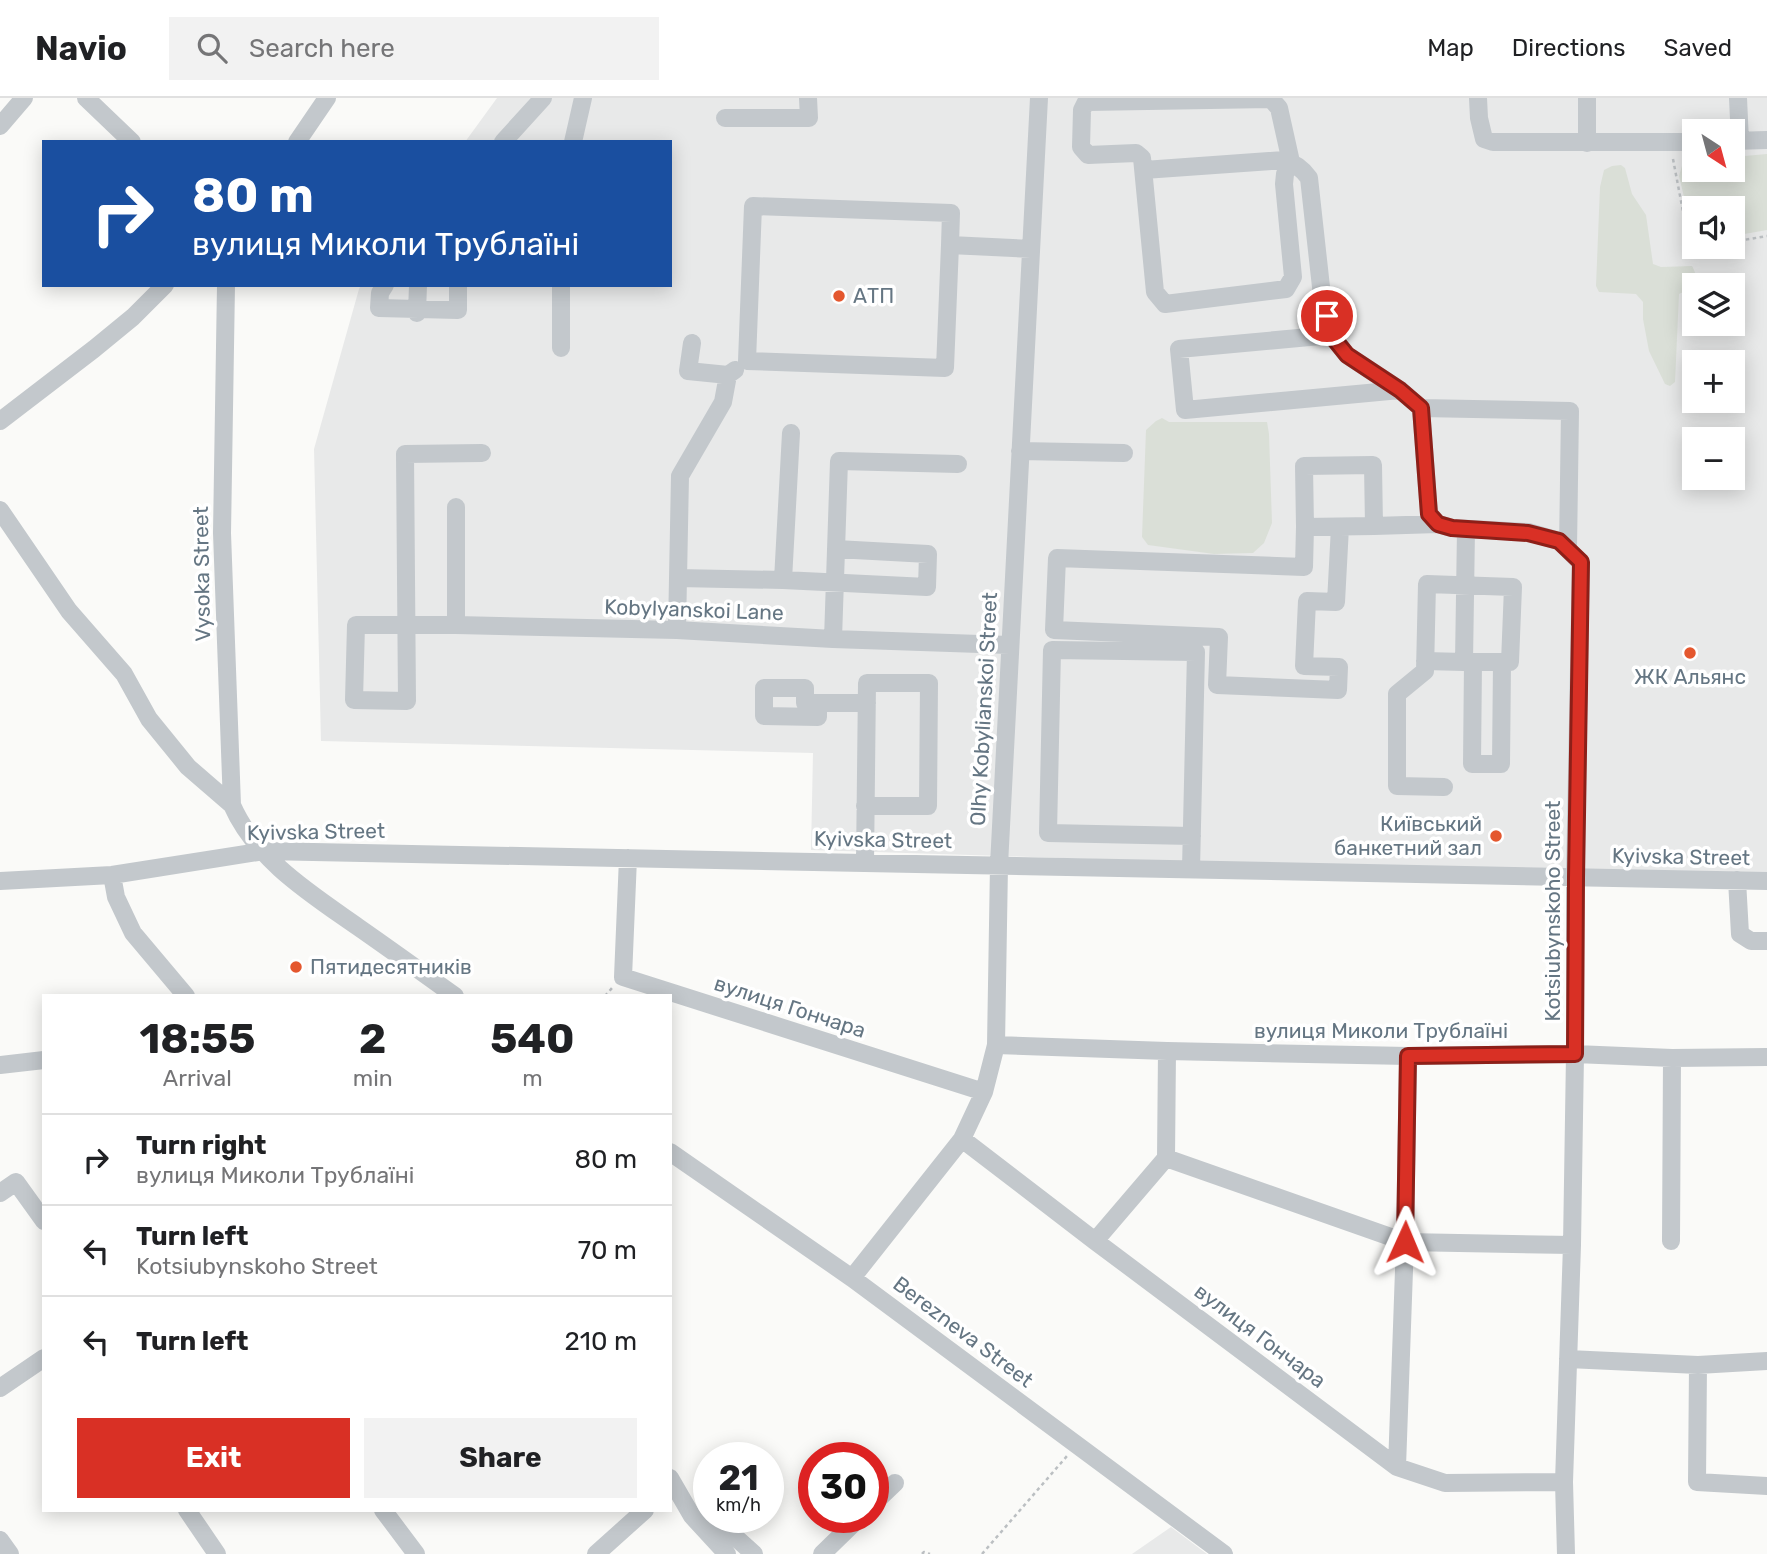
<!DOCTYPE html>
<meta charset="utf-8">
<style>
:root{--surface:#fff;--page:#f2f2f2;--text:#202124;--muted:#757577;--line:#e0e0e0;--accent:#d93025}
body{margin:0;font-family:Rubik,sans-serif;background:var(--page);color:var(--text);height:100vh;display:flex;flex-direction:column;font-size:26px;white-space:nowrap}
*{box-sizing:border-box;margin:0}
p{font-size:23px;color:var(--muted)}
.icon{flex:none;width:38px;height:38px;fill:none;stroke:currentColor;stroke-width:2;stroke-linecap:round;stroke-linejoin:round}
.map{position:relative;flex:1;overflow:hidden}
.drawer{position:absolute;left:42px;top:896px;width:630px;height:518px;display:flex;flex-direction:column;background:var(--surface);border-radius:0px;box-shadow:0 4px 18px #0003}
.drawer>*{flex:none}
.banner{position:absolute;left:42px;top:42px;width:630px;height:147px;border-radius:0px;box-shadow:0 4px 18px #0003;background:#1a4fa0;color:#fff;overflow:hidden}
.needle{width:46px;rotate:144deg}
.fabs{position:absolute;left:1682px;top:21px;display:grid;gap:14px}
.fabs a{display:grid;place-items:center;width:63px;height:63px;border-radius:0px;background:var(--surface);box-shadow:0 4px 18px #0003;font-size:35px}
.speed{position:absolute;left:693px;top:1344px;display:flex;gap:14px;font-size:35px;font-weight:700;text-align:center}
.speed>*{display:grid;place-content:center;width:91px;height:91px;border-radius:50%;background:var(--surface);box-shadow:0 4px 18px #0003;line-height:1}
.speed small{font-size:18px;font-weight:400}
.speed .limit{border:10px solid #d22;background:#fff;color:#111}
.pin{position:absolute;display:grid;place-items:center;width:60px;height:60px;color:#fff;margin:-30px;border:4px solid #fff;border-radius:50%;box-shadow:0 2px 7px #0007}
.me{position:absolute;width:77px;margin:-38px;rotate:1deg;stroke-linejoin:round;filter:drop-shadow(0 0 5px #0008)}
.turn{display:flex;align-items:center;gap:24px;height:147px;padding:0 35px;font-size:32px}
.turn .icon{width:91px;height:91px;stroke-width:2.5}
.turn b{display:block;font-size:49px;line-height:60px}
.eta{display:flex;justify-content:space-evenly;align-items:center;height:119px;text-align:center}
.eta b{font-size:42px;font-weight:700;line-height:49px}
.cta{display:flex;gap:14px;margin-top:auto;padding:14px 35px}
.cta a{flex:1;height:80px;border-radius:0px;background:var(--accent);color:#fff;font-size:28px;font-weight:700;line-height:80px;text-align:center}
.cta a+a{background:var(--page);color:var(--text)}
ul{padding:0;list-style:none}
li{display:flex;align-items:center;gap:21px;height:91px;padding:0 35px;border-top:2px solid var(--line)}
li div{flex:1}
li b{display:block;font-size:26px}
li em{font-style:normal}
header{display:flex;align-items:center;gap:42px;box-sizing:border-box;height:98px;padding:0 35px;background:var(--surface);border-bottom:2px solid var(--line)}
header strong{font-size:33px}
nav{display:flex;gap:38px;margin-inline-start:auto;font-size:24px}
.search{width:490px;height:63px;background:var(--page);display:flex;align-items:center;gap:18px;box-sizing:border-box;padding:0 24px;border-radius:0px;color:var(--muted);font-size:26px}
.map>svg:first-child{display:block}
.built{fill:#e8e9e9;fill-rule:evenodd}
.green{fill:#dadfd7}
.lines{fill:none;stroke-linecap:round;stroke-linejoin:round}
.path{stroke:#bbbfc2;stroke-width:2.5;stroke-dasharray:3.5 3.5;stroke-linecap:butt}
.minor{stroke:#c3c8cc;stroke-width:18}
.route-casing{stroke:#8d1f18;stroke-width:18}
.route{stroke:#d93025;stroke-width:12}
.poi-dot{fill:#e4572e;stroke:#fff;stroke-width:2.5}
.labels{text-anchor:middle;stroke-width:7;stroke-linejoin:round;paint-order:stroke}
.poi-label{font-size:21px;fill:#657683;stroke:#fff;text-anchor:start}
.street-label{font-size:21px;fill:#657683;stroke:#fff}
</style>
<header>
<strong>Navio</strong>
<div class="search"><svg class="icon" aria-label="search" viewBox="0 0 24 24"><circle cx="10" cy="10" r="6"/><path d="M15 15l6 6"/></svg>Search here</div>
<nav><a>Map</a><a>Directions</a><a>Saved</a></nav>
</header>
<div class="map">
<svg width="1767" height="1456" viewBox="0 0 1767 1456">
<rect width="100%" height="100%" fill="#fafaf8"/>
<path class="built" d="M497,0H1767V782L811,752L813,655L321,643L314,351L359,191L361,187H670V44H465ZM1694,33H1732V72H1694ZM1694,110H1732V149H1694ZM1694,187H1732V226H1694ZM1694,264H1732V303H1694ZM1694,341H1732V380H1694Z
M1171,1429L1207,1456H1132Z"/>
<path class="green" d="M1767,56V132L1733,138L1732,110H1694V141L1679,78L1682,68L1694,62V72H1732L1733,59Z
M1621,67L1625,70L1632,96L1646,117L1653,166L1661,169L1692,168C1701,183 1692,191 1679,196L1675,284L1670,288L1665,286L1649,253L1643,221V204L1636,196L1599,194L1596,188L1600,89L1604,72L1612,68Z
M1162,320L1169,324H1267L1269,336L1272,425L1264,445L1253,455L1214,456L1148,447L1142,439L1146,332L1156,323Z"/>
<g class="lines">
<path class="path" d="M1673,61L1689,145L1692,151L1705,149
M1732,144L1767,138
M605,898L612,890
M922,1456L924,1454L930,1456
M982,1456L1067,1358"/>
<path class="minor" d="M86,0L132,44
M1478,0L1479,20L1484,41L1493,44H1694
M1738,0L1740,43
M1271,1L1279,10L1291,64L1285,76L1284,86L1293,179L1286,191L1165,206L1155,194L1142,60L1136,55L1088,57L1081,49L1082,12L1086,4Z
M725,20H809L808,0
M0,28L24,0
M1732,43L1767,42
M297,44L327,0
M503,44L543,0
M573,44L583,0
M1587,45V0
M1144,72L1284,62C1295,65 1302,70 1309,80L1322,198L1331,237L1347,257L1400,292L1421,310L1429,416L1438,426L1452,430L1528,434L1559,443L1581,465L1575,780V956L1572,1147L1564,1384L1566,1456
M950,147L951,115L753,108L747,263L945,270L950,147L1031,151
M226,187L222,435L232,707C256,762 311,796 358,829C391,852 423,875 455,898
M385,187L380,195L379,210L458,212V187
M417,215L418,187
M1331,237L1179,251L1185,312L1400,292
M692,245L688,273L728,277L735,272
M561,250V187
M1421,310L1570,313L1568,451
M0,323L94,251L133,219L165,187
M791,335L783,482L927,489L928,456L836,451
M1020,353L1124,355
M482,355L405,356L407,603L354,602L356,527C388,527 419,527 451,527H456L677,532L833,541L1009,547
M456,409V527
M0,412L69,513L124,576L149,621L188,669L232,707
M1374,428L1305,429L1304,368L1373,367L1374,428L1438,426
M1305,429L1304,469L1057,460L1054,532L1219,539L1217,587L1338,592L1339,569L1304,568L1307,503L1336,504L1340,429
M1466,431L1464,564H1502L1501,666H1472L1473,564
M678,480L783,482
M677,532L680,378L723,304L728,277
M833,541L839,363L958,366
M1425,563L1464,564
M818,605V619L764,618V590H805V605H867
M1444,689L1397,688V596L1425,573L1427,486L1513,489L1510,564H1502
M628,760L623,879L984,994
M865,765L867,585H929L928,708H865
M1191,771L1196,554L1052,552L1048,735L1192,738
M112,777L116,799L133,835L186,898
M1737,782L1740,836L1751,843H1767
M0,783L112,777L264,753L1767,783
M996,947L1167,953L1408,958L1575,956L1672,960L1767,959
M0,967L44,962
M962,1041L1095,1143L1397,1369L1445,1385L1564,1384
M670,1054L852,1180L1224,1456
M1166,1060L1405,1144L1572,1147
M0,1095L16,1084L44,1123
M1095,1143L1166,1060L1167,953
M1671,1143L1672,960
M852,1180L962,1041L984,994L996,947L999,767L1039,0
M1568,1261L1698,1267L1767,1263
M1698,1267L1697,1384L1767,1388
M0,1290L44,1260
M1397,1369L1405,1144L1408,958
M670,1380L692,1418L727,1456
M873,1406L895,1385
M187,1412L217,1456
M383,1412L416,1456
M713,1419L754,1456
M0,1442L10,1456
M596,1456L645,1412
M822,1456L860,1419"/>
</g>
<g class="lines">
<defs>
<path id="route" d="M1327,218L1331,237L1347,257L1400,292L1421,310L1429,416L1438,426L1452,430L1528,435L1559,443L1581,464L1576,780L1575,956L1408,958L1405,1144"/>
</defs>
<use href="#route" class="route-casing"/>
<use href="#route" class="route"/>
</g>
<g class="poi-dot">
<circle cx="839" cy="198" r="7"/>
<circle cx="1690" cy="555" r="7"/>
<circle cx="1496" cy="738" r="7"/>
<circle cx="296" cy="869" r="7"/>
</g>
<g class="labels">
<g class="poi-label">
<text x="853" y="205">АТП</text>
<text x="1690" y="586" text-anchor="middle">ЖК Альянс</text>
<text x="1482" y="733" text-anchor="end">Київський<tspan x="1482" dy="24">банкетний зал</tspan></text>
<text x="310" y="876">Пятидесятників</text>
</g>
<g class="street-label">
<text transform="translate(202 476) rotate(-91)" y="7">Vysoka Street</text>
<text transform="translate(694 512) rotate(2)" y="7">Kobylyanskoi Lane</text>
<text transform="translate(984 611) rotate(-87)" y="7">Olhy Kobylianskoi Street</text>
<text transform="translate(316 734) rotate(-1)" y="7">Kyivska Street</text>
<text transform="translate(883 742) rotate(1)" y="7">Kyivska Street</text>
<text transform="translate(1681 759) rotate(1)" y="7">Kyivska Street</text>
<text transform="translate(1553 813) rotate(-90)" y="7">Kotsiubynskoho Street</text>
<text transform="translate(790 909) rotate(18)" y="7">вулиця Гончара</text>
<text x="1381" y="940">вулиця Миколи Трублаїні</text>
<text transform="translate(963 1234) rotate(37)" y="7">Berezneva Street</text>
<text transform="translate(1260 1238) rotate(37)" y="7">вулиця Гончара</text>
</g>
</g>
</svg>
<div class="fabs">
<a><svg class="needle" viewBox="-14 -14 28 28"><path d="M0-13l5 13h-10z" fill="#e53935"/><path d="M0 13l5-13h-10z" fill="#757577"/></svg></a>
<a><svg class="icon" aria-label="sound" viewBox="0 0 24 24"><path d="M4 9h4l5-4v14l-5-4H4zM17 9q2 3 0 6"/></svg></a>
<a><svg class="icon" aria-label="layers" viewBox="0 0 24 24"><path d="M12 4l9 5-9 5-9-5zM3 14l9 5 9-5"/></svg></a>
<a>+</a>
<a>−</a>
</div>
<div class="speed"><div>21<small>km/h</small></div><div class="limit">30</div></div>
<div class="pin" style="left:1327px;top:218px;background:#d93025"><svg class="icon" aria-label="arrive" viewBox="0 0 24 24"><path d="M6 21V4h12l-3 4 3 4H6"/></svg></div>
<svg class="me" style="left:1405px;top:1144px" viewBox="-20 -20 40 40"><path d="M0-17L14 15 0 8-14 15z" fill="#d93025" stroke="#fff" stroke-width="4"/></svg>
<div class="banner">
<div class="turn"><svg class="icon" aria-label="right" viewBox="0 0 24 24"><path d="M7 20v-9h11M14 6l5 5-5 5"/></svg><div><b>80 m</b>вулиця Миколи Трублаїні</div></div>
</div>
<section class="drawer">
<div class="eta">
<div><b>18:55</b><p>Arrival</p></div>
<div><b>2</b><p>min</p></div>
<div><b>540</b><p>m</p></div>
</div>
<ul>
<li><svg class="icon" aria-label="right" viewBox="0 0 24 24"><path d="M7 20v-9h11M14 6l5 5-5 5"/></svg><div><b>Turn right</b><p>вулиця Миколи Трублаїні</p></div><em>80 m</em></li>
<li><svg class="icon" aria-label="left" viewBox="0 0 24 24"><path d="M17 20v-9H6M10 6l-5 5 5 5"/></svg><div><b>Turn left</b><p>Kotsiubynskoho Street</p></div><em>70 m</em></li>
<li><svg class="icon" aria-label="left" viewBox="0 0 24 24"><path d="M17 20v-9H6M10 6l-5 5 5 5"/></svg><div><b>Turn left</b></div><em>210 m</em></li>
</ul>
<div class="cta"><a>Exit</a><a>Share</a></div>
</section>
</div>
